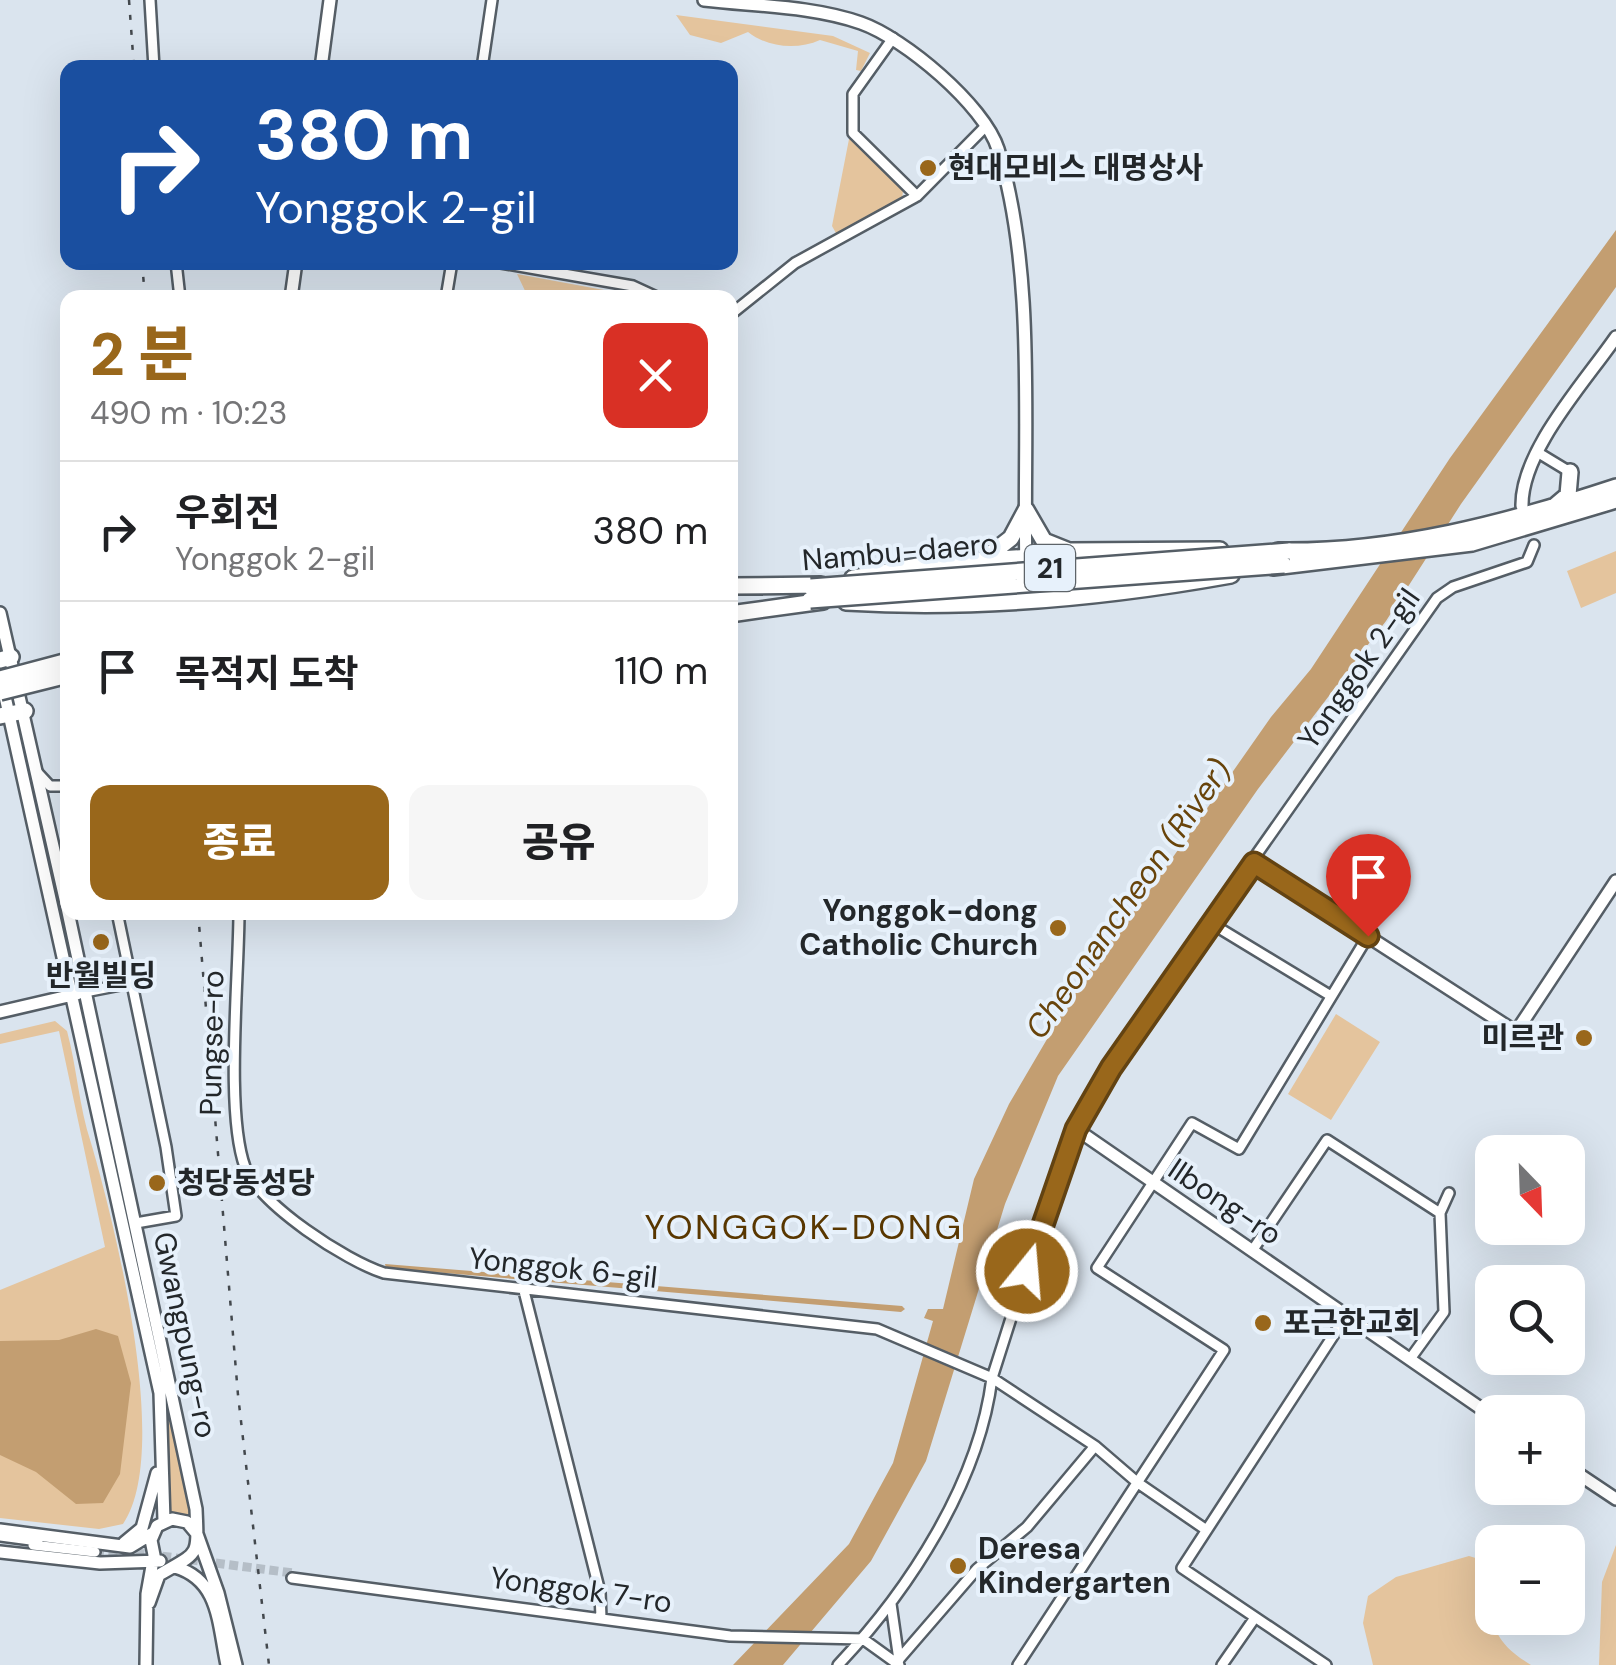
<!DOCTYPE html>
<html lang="ko">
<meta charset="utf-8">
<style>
:root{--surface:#fff;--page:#f6f6f6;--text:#202124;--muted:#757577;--line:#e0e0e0;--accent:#99671b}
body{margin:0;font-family:"DM Sans","Noto Sans KR",sans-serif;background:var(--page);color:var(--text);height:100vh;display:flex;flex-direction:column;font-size:38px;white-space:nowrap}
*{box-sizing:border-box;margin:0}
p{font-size:32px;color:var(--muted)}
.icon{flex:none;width:55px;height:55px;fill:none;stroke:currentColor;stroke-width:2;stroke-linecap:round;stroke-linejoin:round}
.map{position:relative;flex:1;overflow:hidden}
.panel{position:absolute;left:60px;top:290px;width:678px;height:630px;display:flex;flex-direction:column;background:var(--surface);border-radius:20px;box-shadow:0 10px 40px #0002}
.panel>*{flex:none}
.top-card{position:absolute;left:60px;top:60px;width:678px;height:210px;border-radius:20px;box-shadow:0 10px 40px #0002;background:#1a4fa0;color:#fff;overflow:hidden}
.needle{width:65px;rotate:157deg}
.buttons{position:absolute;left:1475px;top:1135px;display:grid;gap:20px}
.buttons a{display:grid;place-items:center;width:110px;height:110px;border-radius:20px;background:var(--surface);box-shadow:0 10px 40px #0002;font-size:50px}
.pin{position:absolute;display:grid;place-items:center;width:85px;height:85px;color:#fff;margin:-102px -42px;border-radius:50% 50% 50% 0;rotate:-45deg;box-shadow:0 0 10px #0007}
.pin .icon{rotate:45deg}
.me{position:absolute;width:110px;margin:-55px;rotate:17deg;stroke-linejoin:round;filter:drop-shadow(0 0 8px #0008)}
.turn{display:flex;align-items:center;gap:35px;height:210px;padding:0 30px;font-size:45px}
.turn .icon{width:130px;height:130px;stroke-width:2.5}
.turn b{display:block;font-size:70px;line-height:85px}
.round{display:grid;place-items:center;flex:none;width:105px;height:105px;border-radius:20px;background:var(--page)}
.overview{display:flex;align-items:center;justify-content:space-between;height:170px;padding:0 30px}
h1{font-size:60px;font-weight:800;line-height:75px;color:var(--accent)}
.button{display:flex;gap:20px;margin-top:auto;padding:20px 30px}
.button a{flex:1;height:115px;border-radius:20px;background:var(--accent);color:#fff;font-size:40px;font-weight:800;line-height:115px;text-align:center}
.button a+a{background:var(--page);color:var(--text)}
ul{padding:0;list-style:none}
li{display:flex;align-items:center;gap:30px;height:140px;padding:0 30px;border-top:2px solid var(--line)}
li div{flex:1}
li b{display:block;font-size:38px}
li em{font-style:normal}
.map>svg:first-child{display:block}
.green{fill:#e4c49d}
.water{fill:#c39e71}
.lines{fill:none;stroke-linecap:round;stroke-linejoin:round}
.street-tunnel{stroke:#b5bec7;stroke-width:9;stroke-dasharray:9 4.5;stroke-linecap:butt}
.street-casing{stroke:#555e66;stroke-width:14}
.secondary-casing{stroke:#555e66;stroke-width:16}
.highway-casing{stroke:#555e66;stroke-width:20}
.street{stroke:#fff;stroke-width:9}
.secondary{stroke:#fff;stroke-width:11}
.highway{stroke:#fff;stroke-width:15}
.rail{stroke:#43484d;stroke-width:2.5;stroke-dasharray:5 10;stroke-linecap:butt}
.highway-bridge-casing{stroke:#555e66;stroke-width:20;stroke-linecap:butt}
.highway-bridge{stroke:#fff;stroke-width:15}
.route-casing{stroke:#634312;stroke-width:25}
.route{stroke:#99671b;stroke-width:18}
.poi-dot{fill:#99671b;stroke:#e7f1fb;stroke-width:4}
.labels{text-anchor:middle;stroke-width:8;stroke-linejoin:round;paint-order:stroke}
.shield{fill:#e7f1fb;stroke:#5e6469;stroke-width:2.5}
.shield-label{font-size:28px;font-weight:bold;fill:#23272a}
.poi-label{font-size:30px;font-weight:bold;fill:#23272a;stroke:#e7f1fb;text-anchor:start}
.street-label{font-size:30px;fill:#23272a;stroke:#e7f1fb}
.water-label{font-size:32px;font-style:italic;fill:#68440b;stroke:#e7f1fb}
.quarter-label{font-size:35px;letter-spacing:2.5px;fill:#593700;stroke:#e7f1fb}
</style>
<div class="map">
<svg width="1616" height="1665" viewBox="0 0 1616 1665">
<rect width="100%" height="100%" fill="#dae4ee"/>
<path class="green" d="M676,15L833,36L870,53L861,71L856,70L858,51L820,40C798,50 768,48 748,32L721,43L690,35Z
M850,134L903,191L902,199L837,235L832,226Z
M517,274L642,297H528Z
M1616,551V593L1581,608L1567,571Z
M1336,1014L1380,1042L1331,1120L1288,1094Z
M55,1021L67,1031C77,1068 79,1107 91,1143C115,1224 172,1453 123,1524L99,1529L0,1518V1290L105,1247L59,1031L0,1044V1034Z
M167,1395L190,1514H167Z
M1616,1545V1665H1599L1602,1582Z
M1469,1556L1492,1563C1493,1614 1482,1635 1531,1665H1373L1363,1623L1368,1596L1396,1577Z"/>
<path class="water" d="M1616,230V287L1461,504L1386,621L1258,789L1058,1076L1005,1204L926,1461L871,1561L783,1665H733L849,1544L893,1463L933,1321L924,1318L928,1309H943L974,1179L1009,1104L1087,971L1145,897L1271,717L1311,669L1450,458Z
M385,1264L902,1306L905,1309L901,1312L386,1268Z
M96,1329L118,1336L131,1383L120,1474L103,1503L76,1504L36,1472L0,1455V1341L59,1340Z"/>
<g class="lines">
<path class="street-tunnel" d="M122,1551L293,1573
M95,1552L126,1556"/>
<defs>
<path id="street" d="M150,0L154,68
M893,38L853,94V133L917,196
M482,68L492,0
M176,262L180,298
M495,262L633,286L659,298
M446,298L452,262
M730,315L795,263L917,196L985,127
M1537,452L1570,472
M37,772L50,786H68
M117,912L166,1147L176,1216L136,1223
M239,912C239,977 225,1112 245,1167C260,1205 346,1261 384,1273L877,1329L992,1378L1095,1446L1138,1483L1205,1529
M1209,922L1331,996
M85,992L131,983
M1252,1251L1327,1140L1440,1213
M524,1291L600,1592L601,1618
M1410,1359L1444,1312L1440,1213L1449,1193
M0,1536L38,1541
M33,1545L95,1552
M292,1578L730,1636L863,1639L899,1665
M891,1604L899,1660
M900,1658L977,1569L1027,1527L1095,1446
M838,1665C909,1590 979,1483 992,1378L1059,1167L1076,1129L1111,1068L1209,922L1437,598L1453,587L1527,562L1534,545
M1018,1665L1224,1350L1097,1268L1192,1123L1239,1149L1368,936
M1222,1665L1254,1619
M1326,1665L1182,1568L1346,1316"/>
<path id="secondary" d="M704,0C755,6 813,6 861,23C904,38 984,105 998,149C1040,285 1020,460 1027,602
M321,68L330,0
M291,298L296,262
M1522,506C1521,451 1585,382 1616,337
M0,613L68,912
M2,683L160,1393L164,1521
M1254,863L1516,1032L1616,881
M68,912L196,1509C198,1558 200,1551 159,1575L149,1603
M0,1012L77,994
M1076,1129L1492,1416
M1568,1467L1616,1499
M0,1530L130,1547L153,1533
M124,1543L142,1528L157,1473
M0,1552L100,1563L160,1561
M175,1567C220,1580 218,1624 227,1665
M146,1665L147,1594L154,1555L151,1540L157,1526L172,1519L187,1522L197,1534L218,1593L236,1665"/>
<path id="highway" d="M1555,506L1568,495L1570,472
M1026,510L1044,541L1069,551L1220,550
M1278,551C1394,553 1507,523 1616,487
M983,560L1064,555
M1273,567L1472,543L1616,500
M853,578L927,564L983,560L1011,538L1026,510
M730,586L821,585
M846,602C976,610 1103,598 1231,575
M730,614L823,601
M0,660L11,657
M0,716L25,711"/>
</defs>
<use href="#street" class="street-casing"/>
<use href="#secondary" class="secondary-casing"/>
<use href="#highway" class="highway-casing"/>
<use href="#street" class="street"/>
<use href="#secondary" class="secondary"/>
<use href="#highway" class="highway"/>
<path class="rail" d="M129,0L134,68
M142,262L145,298
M198,912L238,1395L269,1665"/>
<defs>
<path id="highway-bridge" d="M811,587L1289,551
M810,600L1284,565
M0,679L68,661
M0,692L68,675"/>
</defs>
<use href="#highway-bridge" class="highway-bridge-casing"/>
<use href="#highway-bridge" class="highway-bridge"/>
</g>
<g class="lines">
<defs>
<path id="route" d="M1027,1271L1076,1129L1111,1068L1254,863L1368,936"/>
</defs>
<use href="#route" class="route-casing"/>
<use href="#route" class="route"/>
</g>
<g class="poi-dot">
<circle cx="928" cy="168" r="10"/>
<circle cx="1058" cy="928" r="10"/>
<circle cx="101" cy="942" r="10"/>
<circle cx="1584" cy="1038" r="10"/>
<circle cx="157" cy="1183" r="10"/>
<circle cx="1263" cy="1323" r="10"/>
<circle cx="958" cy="1566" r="10"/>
</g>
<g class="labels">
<rect class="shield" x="1025" y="545" width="50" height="46" rx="8"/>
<g class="shield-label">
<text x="1050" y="578">21</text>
</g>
<g class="poi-label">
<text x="948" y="178">현대모비스 대명상사</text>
<text x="1038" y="921" text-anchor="end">Yonggok-dong<tspan x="1038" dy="34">Catholic Church</tspan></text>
<text x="101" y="986" text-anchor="middle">반월빌딩</text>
<text x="1564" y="1048" text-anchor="end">미르관</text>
<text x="177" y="1193">청당동성당</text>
<text x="1283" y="1333">포근한교회</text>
<text x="978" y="1559">Deresa<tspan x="978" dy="34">Kindergarten</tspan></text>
</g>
<g class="street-label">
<text transform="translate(900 552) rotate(-5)" y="10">Nambu-daero</text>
<text transform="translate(1359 669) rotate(-55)" y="10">Yonggok 2-gil</text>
<text transform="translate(212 1043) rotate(-89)" y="10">Pungse-ro</text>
<text transform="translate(1225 1202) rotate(34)" y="10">Ilbong-ro</text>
<text transform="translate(563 1268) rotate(6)" y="10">Yonggok 6-gil</text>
<text transform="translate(185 1335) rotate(78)" y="10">Gwangpung-ro</text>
<text transform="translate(581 1590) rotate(8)" y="10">Yonggok 7-ro</text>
</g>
<g class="water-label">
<text transform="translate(1128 899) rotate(-55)" y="11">Cheonancheon (River)</text>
</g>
<g class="quarter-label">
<text x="804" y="1239">YONGGOK-DONG</text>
</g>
</g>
</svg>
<div class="buttons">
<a><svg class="needle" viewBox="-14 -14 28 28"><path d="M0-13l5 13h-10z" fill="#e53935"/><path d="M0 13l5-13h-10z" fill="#757577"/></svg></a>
<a><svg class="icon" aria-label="search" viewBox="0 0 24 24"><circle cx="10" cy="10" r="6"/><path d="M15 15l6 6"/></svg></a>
<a>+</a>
<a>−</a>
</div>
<div class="pin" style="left:1368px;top:936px;background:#d93025"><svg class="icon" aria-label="arrive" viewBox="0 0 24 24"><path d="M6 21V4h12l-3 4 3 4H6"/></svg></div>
<svg class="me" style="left:1027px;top:1271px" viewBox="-20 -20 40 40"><circle r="17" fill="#99671b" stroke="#fff" stroke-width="3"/><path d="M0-11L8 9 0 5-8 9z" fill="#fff"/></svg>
<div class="top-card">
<div class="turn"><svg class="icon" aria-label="right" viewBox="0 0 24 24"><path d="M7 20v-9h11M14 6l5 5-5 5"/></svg><div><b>380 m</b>Yonggok 2-gil</div></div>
</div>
<section class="panel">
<div class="overview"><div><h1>2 분</h1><p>490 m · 10:23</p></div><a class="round" style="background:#d93025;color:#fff"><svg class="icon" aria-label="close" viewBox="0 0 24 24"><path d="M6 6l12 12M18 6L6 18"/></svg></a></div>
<ul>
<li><svg class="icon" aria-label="right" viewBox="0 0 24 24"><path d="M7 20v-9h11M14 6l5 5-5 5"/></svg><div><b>우회전</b><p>Yonggok 2-gil</p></div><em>380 m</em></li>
<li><svg class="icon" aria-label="arrive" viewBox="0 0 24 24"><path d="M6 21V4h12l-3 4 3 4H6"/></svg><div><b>목적지 도착</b></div><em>110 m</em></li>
</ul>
<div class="button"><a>종료</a><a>공유</a></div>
</section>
</div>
